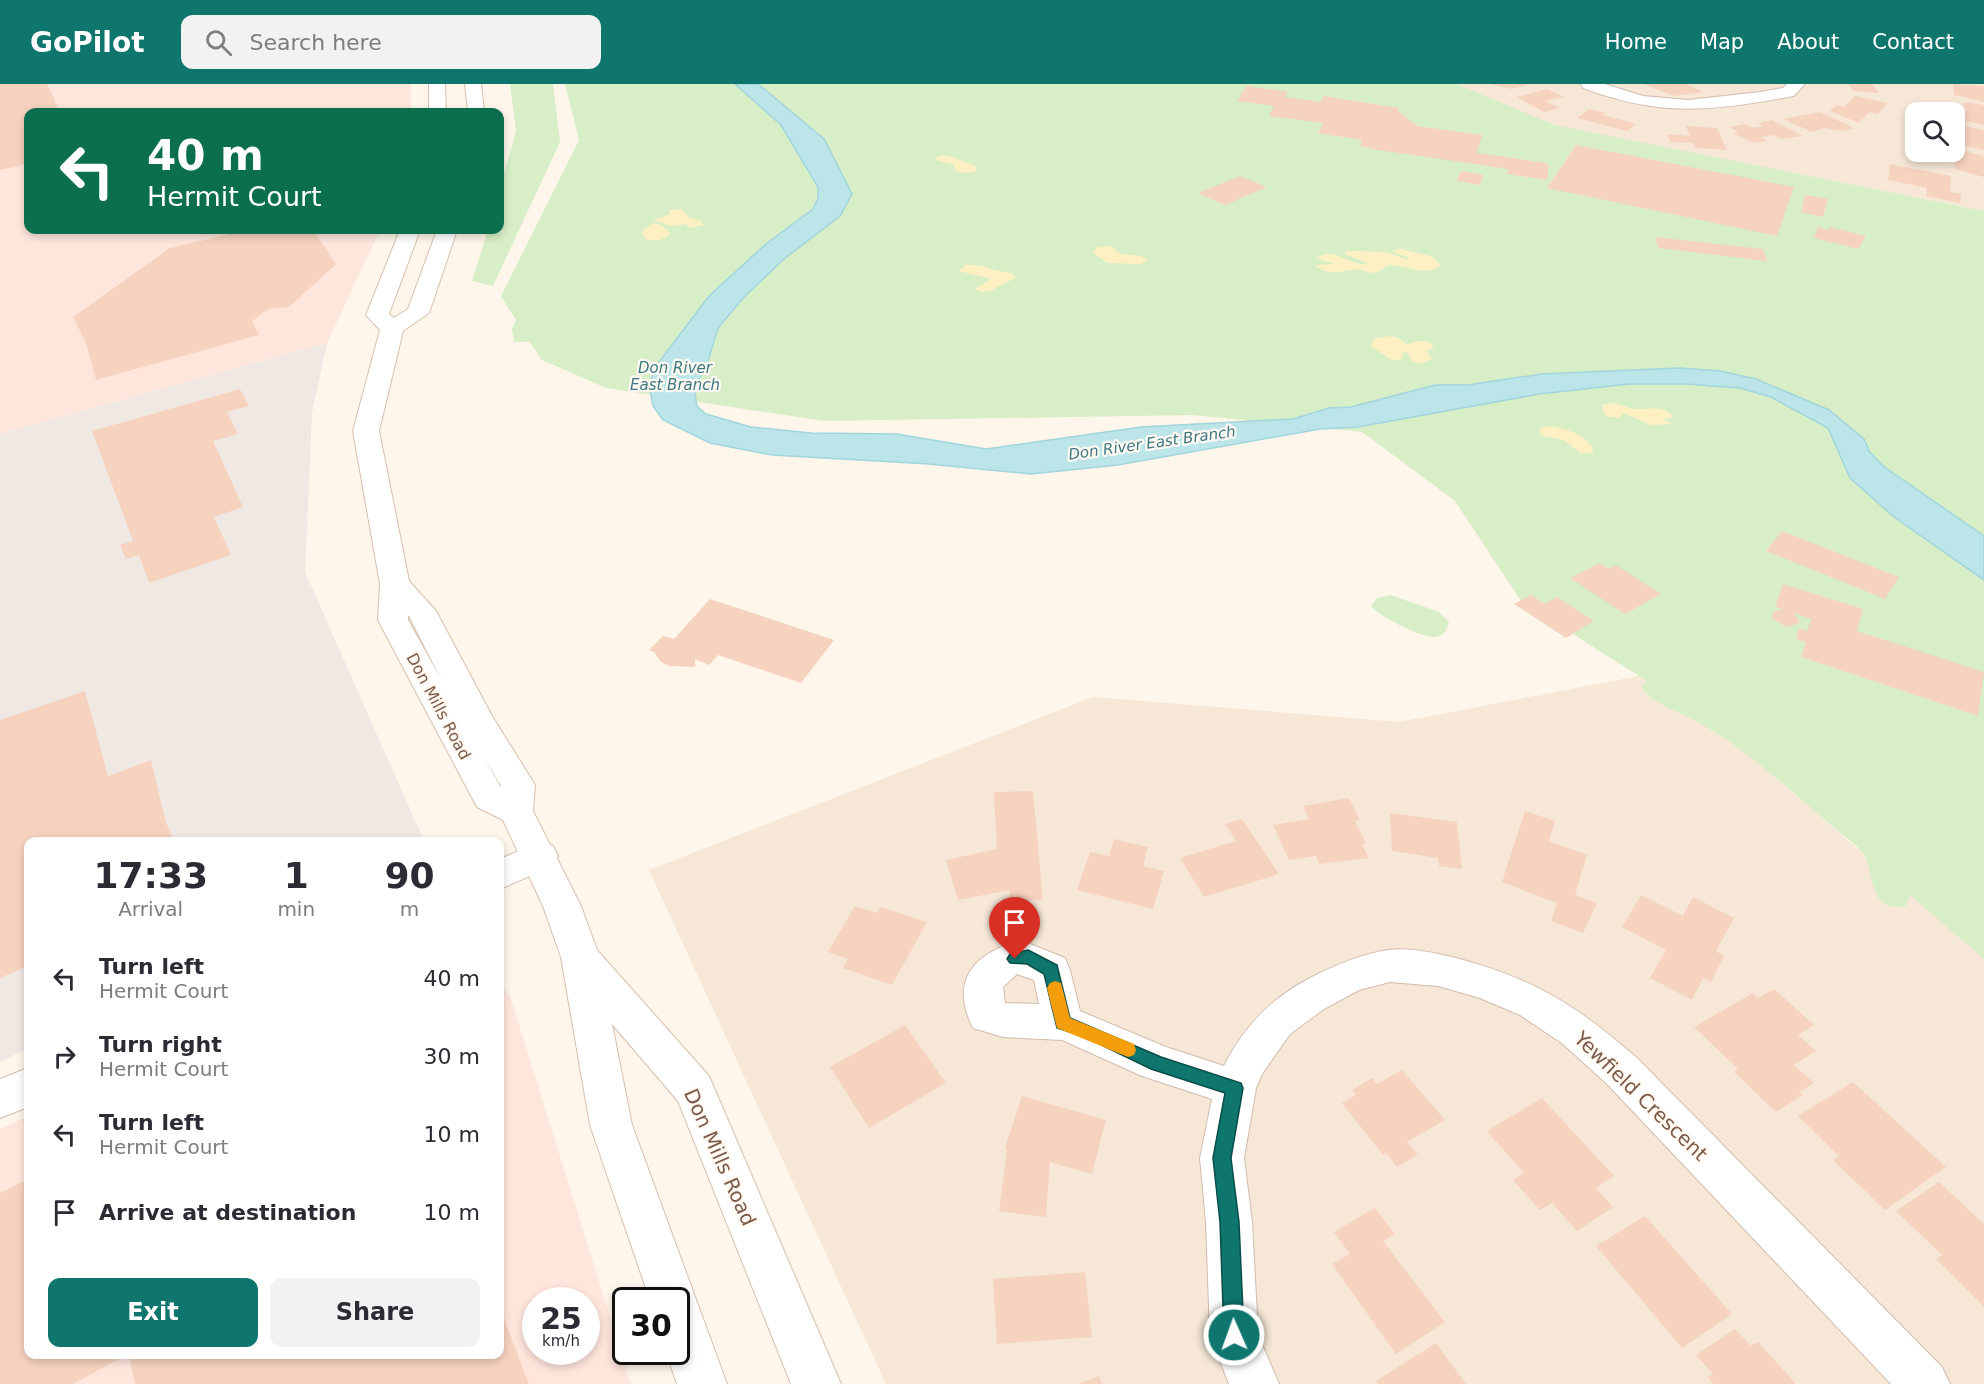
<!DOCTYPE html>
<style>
:root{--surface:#fff;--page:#f2f2f3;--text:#2b2b33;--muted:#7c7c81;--accent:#0f766e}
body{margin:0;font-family:"DejaVu Sans",sans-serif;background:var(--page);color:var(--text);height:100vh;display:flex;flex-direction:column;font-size:22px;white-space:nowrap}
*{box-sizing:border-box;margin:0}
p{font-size:20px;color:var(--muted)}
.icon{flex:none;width:33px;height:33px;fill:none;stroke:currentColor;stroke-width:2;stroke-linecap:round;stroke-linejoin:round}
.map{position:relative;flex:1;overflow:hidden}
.drawer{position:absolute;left:24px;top:753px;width:480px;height:522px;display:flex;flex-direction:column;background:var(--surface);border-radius:12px;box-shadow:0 3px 9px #0003}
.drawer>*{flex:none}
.guide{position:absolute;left:24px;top:24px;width:480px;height:126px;border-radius:12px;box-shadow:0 3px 9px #0003;background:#0b6e4f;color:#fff;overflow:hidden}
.controls{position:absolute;left:1905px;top:18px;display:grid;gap:12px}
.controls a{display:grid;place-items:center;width:60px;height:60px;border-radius:12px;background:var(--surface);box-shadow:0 3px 9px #0003;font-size:30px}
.speed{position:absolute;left:522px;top:1203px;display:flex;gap:12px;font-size:30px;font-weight:700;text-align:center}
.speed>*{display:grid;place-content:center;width:78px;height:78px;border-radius:50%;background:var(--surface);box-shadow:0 3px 9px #0003;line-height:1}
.speed small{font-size:15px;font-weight:400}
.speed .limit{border:3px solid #111;border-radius:9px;background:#fff;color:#111}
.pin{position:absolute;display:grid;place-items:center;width:51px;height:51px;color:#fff;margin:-62px -26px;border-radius:50% 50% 50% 0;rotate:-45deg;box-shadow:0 0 6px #0007}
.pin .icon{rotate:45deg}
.me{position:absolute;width:66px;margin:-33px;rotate:358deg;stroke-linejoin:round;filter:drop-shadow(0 0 4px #0008)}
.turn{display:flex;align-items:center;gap:21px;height:126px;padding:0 24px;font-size:27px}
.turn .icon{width:78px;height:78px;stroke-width:2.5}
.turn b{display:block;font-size:42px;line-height:51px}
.eta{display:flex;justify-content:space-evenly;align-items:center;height:102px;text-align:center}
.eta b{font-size:36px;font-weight:700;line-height:42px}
.primary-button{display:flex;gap:12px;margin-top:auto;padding:12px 24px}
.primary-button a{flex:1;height:69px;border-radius:12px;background:var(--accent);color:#fff;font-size:24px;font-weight:700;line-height:69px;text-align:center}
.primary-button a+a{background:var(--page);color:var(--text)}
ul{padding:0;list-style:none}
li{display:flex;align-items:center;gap:18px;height:78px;padding:0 24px}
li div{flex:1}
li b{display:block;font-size:22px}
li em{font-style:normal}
header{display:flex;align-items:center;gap:36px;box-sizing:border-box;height:84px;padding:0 30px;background:var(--accent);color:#fff}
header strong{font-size:28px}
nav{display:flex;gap:33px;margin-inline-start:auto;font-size:21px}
.search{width:420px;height:54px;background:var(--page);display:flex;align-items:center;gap:15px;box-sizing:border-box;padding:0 21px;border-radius:12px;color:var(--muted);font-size:22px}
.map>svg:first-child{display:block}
.residential{fill:#f6e7d7;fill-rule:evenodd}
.commercial{fill:#ffe6dd;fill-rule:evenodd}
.industrial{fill:#efe8e3}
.green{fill:#d7eec6}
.sand{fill:#fff0c3}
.water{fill:#bce5ea;stroke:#a1d5dd;stroke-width:1.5}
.building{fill:#f6d3bf}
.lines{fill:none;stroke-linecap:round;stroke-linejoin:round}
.street-casing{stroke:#d2bcad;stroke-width:2}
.secondary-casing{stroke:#d8bfad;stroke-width:2}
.street{fill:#fff;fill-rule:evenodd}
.secondary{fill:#fff;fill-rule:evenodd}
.route{fill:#0f766e;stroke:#0a4d48;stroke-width:1.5}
.slow{fill:#f59e0b}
.labels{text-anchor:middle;stroke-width:4.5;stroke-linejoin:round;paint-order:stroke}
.far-water-label{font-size:15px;font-style:italic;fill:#3c7882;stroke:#fff9f2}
.street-label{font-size:16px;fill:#7c5a4a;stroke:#fff9f2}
.near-street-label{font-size:20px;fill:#7c5a4a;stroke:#fff9f2}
</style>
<header>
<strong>GoPilot</strong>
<div class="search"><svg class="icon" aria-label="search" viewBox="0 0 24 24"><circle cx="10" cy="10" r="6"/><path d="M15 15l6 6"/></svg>Search here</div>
<nav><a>Home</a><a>Map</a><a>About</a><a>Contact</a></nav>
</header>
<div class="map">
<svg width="1984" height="1300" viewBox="0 0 1984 1300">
<rect width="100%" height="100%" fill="#fef6ea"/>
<path class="residential" d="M1452,0H1984V127L1555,41ZM1916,28H1954V68H1916Z
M1639,592L1712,638L1984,875V1300H886L649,786L1093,613L1399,638Z"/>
<path class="commercial" d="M0,0H411V28H28V146H380L327,259L0,350Z
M500,900L510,912L631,1300H0V1045L28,1032V1270H500ZM536,1216H586V1268H536Z"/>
<path class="industrial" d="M327,259L312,329L305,488L424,757L28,758V964L0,978V350Z"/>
<path class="green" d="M510,0H553L560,58L493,202L472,197L488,146H500V104L516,47Z
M565,0H1456L1555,41L1984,127V875L1910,811L1906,822C1866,831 1875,783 1863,769C1848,753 1827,739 1811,724C1773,691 1738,660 1694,636C1678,627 1649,619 1641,602L1647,597L1521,517L1455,417L1362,348L1193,331L824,337L606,304L542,276L530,258H514L512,245L516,236L501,212L579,56Z
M1391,511L1439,528L1449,538L1446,547C1442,550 1439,553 1434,553C1421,554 1379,532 1371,522L1377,514Z"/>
<path class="sand" d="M942,71L952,73L975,82L977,87L966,89L955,87L954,81L937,76L936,73Z
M682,125L688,133L701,137L704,141L689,144L686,140L671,142L654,136L670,130V126Z
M653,139L662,141L671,150L660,156H647L641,148Z
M1110,162L1121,170L1141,172L1148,176L1141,180L1107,179L1093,168L1097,163Z
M1401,165L1430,172L1441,181C1426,194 1405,180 1388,181C1369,197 1369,183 1352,186C1338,188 1331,190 1318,184L1316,181L1336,180L1317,175C1332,159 1351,185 1368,179L1344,170L1347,167L1385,168L1409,176L1408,173L1394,169L1393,166Z
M965,181C981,179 995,188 1012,189L1015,194L990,207L982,208L975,205L991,195L959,187Z
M1390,252L1399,254L1407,261C1416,257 1427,254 1434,263L1426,267L1432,275L1419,280L1411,276L1408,269L1403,267V275L1392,276L1371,262L1374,255Z
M1612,319C1621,320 1628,325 1637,325C1650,326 1660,321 1671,330L1672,334L1663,335L1672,340L1651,341L1623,329L1620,334L1605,332L1602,321Z
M1550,342C1567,345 1587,350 1594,368L1581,370L1564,356L1540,351V344Z"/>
<path class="water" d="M735,0H758L824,55L852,110L840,132L784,175L744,213L718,244L708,277L694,305L697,322L706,330L751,343L811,349L897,350L986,365L1141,343L1293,335L1329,324L1351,323L1435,301H1467L1542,290L1679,284L1720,287L1756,295L1829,326L1864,355L1869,367L1883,382L1984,452V496L1894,433L1850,394L1828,344L1771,313L1740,304L1686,300H1629L1539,310L1358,343L1320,345L1118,381L1031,390L929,380L772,371L710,359L663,336L653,322L650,306L653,286L709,212L766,160L813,125L818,114V103L781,41Z"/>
<path class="building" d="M0,0H47L60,28H28V80L0,86Z
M1489,0H1527V1L1512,5Z
M1643,0H1687L1703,8L1674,12Z
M1848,0H1872L1879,9L1853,7Z
M1953,0L1984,2V18L1954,11Z
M1247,2L1288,8L1285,13L1320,18L1324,12L1399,24L1398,27L1417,42L1482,51L1477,69L1546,79L1549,82L1547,96L1507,90L1508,85L1378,66L1360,62L1362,56L1318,49L1323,39L1269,32L1274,22L1237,17Z
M1547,5L1564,13L1545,17L1560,24L1544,28L1516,13Z
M1855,12L1888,19L1878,30L1869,28L1859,39L1830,27L1836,21L1844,23Z
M1965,18L1984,21V41L1965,37L1966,33H1963L1967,24H1964Z
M1589,25L1606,29L1603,31L1636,40L1627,47L1577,34Z
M1820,28L1854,44L1844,47L1824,44L1812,48L1783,35Z
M1772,36L1803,52L1782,55L1773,51L1761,53L1768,57L1754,59L1733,49L1739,48L1729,43L1745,40L1753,44L1764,42L1758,39Z
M1954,40L1984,46V66L1954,59Z
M1686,42L1717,44L1727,66L1695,64L1693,59L1670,58L1667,50L1690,52Z
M1576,61L1794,103L1777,152L1547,104Z
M1954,65L1984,72V93L1954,85L1956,76L1939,73L1940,68H1954Z
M1890,80L1951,92L1950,108L1961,110L1960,119L1926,112L1927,104L1888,96Z
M1464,87L1483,91L1480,101L1457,97L1460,88Z
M1240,92L1267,103L1225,121L1198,109Z
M1805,111L1828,115L1823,133L1801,128Z
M1818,143L1828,146L1830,143L1866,152L1858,165L1814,154Z
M247,146H313L336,180L289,223L269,225L252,237L259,251L96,296L86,259L73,233L170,164Z
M1655,153L1763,165L1767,177L1658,164Z
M240,305L249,322L227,328L238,350L213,357L243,423L214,433L231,471L149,499L139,471L126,475L120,461L133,457L92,347Z
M1782,447L1899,493L1885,515L1766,467Z
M1600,479L1609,485L1616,481L1661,510L1625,530L1570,494Z
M1783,500L1863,525L1857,547L1984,588L1978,632L1801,573L1806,558L1796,555L1799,544L1807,547L1811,535L1794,529L1799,536L1798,540L1786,543L1772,534L1773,528L1783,525L1775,523Z
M1531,511L1545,520L1557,513L1594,537L1566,554L1514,520Z
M710,515L834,556L801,599L718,571L709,581L695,575V583L670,582L661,578L654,568L649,566L663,552L674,555Z
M85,607L108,692L151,676L166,739L175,758H28V882L0,894V636Z
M1033,707L1043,816L1010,817V806L958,816L946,776L997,765L994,708Z
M1349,714L1360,736L1355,737L1366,759L1362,760L1369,774L1319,780L1316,772L1289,776L1273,741L1309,735L1303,722Z
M1525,727L1555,737L1549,757L1587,771L1575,811L1597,819L1583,849L1551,837L1557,819L1502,798Z
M1390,729L1457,738L1462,785L1439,782L1438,774L1392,767Z
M1242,735L1279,790L1204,813L1180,774L1236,757L1225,740Z
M1114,755L1148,763L1143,782L1164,787L1153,825L1077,806L1090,768L1109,772Z
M1641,811L1683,832L1693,813L1734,834L1716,867L1724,872L1711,898L1703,894L1692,916L1650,894L1666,866L1622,843Z
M855,822L877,829L881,823L927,838L892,901L843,884L848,875L828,868Z
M1774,905L1814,941L1798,951L1816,967L1794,981L1814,999L1799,1008L1803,1011L1776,1028L1734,988L1738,985L1694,943L1753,909L1758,914Z
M905,941L946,999L869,1044L830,983Z
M1402,986L1445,1036L1407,1058L1418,1071L1397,1083L1386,1069L1383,1071L1342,1019L1356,1011L1352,1006L1372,994L1377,1000Z
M1853,998L1946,1083L1885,1126L1833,1076L1839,1072L1798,1032Z
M1022,1012L1106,1036L1092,1090L1050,1078L1046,1133L999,1127L1007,1066L1005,1064Z
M1542,1014L1614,1092L1596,1104L1613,1123L1577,1147L1552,1119L1540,1126L1513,1096L1524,1089L1487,1047Z
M28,1095V1270H128L73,1300H0V1109Z
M1939,1098L1984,1140V1223L1936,1175L1942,1171L1896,1127Z
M1375,1124L1395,1150L1383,1157L1445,1238L1396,1270L1332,1180L1350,1170L1334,1148Z
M1645,1132L1732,1230L1682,1264L1596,1162Z
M1085,1188L1092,1253L997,1260L993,1195Z
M500,1224L529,1300H135L129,1270H500Z
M1735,1245L1751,1262L1758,1258L1796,1300H1713L1708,1293L1713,1290L1696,1271Z
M1436,1259L1466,1300H1378L1376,1297Z
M1099,1292L1102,1300H1078Z"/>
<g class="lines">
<defs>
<path id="street" d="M1581,0H1605L1643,12L1688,16L1760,8L1783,4L1787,0H1805L1794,12L1788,13C1708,27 1661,33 1583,4Z
M540,758L553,762L558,772L553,782L500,805V775Z
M1014,858L1030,860L1065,874L1070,886L1080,927L1166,963L1224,982C1244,942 1272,913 1312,893C1336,881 1361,870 1388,866C1409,863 1436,869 1456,874C1535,895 1576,921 1637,974L1942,1283L1950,1300H1891L1607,1000L1563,960L1520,931L1480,914L1438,902L1390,898L1359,906L1324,925L1290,950L1262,990L1256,1004L1244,1074L1252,1138L1258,1251L1279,1300H1229L1210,1251L1206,1138L1200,1074L1212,1015L1142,992L1062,956L1003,953L973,944C951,899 970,873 1014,858ZM1017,890L1034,896L1039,920L1005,919L1003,903Z
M28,984V1023L0,1034V995Z"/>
<path id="secondary" d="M429,0H445L446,28H429Z
M465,0H481L484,28H468Z
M400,146H420L389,230L394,234L408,225L437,146H457L429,229L403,247L379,347L409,497L436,527L492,632L535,701L533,727L581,822L597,866L709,992L841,1300H791L678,1017L612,940L632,1041L727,1300H677L666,1268H676V1216H650L590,1041L561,873L543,822L503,736L477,723L378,536L380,500L353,347L380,246L366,231ZM408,532H409L442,597L408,536ZM484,673L501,702V704Z"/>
</defs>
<use href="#street" class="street-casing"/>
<use href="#secondary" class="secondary-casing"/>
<use href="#street" class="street"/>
<use href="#secondary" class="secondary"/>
</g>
<path class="route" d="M1028,866L1057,881L1070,934L1161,973L1241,999L1243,1004L1231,1074L1239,1138L1244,1251L1241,1258L1234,1261L1227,1258L1224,1251L1220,1138L1213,1074L1225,1009L1151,985L1085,953L1057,944L1044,890L1027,880L1010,879L1007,875L1010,870Z"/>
<path class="slow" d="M1055,897L1061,899L1070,934L1134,960L1136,966L1134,971L1128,973L1057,944L1047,904L1050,899Z"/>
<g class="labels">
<g class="far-water-label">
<text x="675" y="289">Don River<tspan x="675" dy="17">East Branch</tspan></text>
<text transform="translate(1152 359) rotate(-8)" y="5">Don River East Branch</text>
</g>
<g class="street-label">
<text transform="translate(439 622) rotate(62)" y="6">Don Mills Road</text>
</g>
<g class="near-street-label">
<text transform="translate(1641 1012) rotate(44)" y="7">Yewfield Crescent</text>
<text transform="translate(720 1073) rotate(66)" y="7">Don Mills Road</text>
</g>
</g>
</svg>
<div class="controls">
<a><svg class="icon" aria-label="search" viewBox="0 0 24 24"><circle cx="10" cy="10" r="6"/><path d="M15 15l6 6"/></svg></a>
</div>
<div class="speed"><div>25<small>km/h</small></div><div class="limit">30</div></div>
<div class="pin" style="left:1015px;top:875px;background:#d93025"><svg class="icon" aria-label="arrive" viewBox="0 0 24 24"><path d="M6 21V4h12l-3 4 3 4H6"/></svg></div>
<svg class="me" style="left:1234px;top:1251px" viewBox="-20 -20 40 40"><circle r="17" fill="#0f766e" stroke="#fff" stroke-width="3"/><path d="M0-11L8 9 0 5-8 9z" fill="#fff"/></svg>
<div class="guide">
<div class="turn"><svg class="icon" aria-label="left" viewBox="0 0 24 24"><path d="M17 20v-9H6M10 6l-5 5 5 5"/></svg><div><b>40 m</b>Hermit Court</div></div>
</div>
<section class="drawer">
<div class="eta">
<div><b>17:33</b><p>Arrival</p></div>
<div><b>1</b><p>min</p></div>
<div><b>90</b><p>m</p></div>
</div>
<ul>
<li><svg class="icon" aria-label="left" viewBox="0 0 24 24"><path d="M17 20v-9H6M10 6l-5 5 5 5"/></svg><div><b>Turn left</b><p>Hermit Court</p></div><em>40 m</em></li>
<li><svg class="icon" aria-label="right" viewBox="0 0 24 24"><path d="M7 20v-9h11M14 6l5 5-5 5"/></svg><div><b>Turn right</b><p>Hermit Court</p></div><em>30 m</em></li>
<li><svg class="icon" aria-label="left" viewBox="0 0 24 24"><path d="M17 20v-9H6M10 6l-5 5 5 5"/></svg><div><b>Turn left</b><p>Hermit Court</p></div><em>10 m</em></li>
<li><svg class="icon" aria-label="arrive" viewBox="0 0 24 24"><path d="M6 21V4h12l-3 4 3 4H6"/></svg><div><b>Arrive at destination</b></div><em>10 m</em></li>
</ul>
<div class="primary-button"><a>Exit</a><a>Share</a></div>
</section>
</div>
